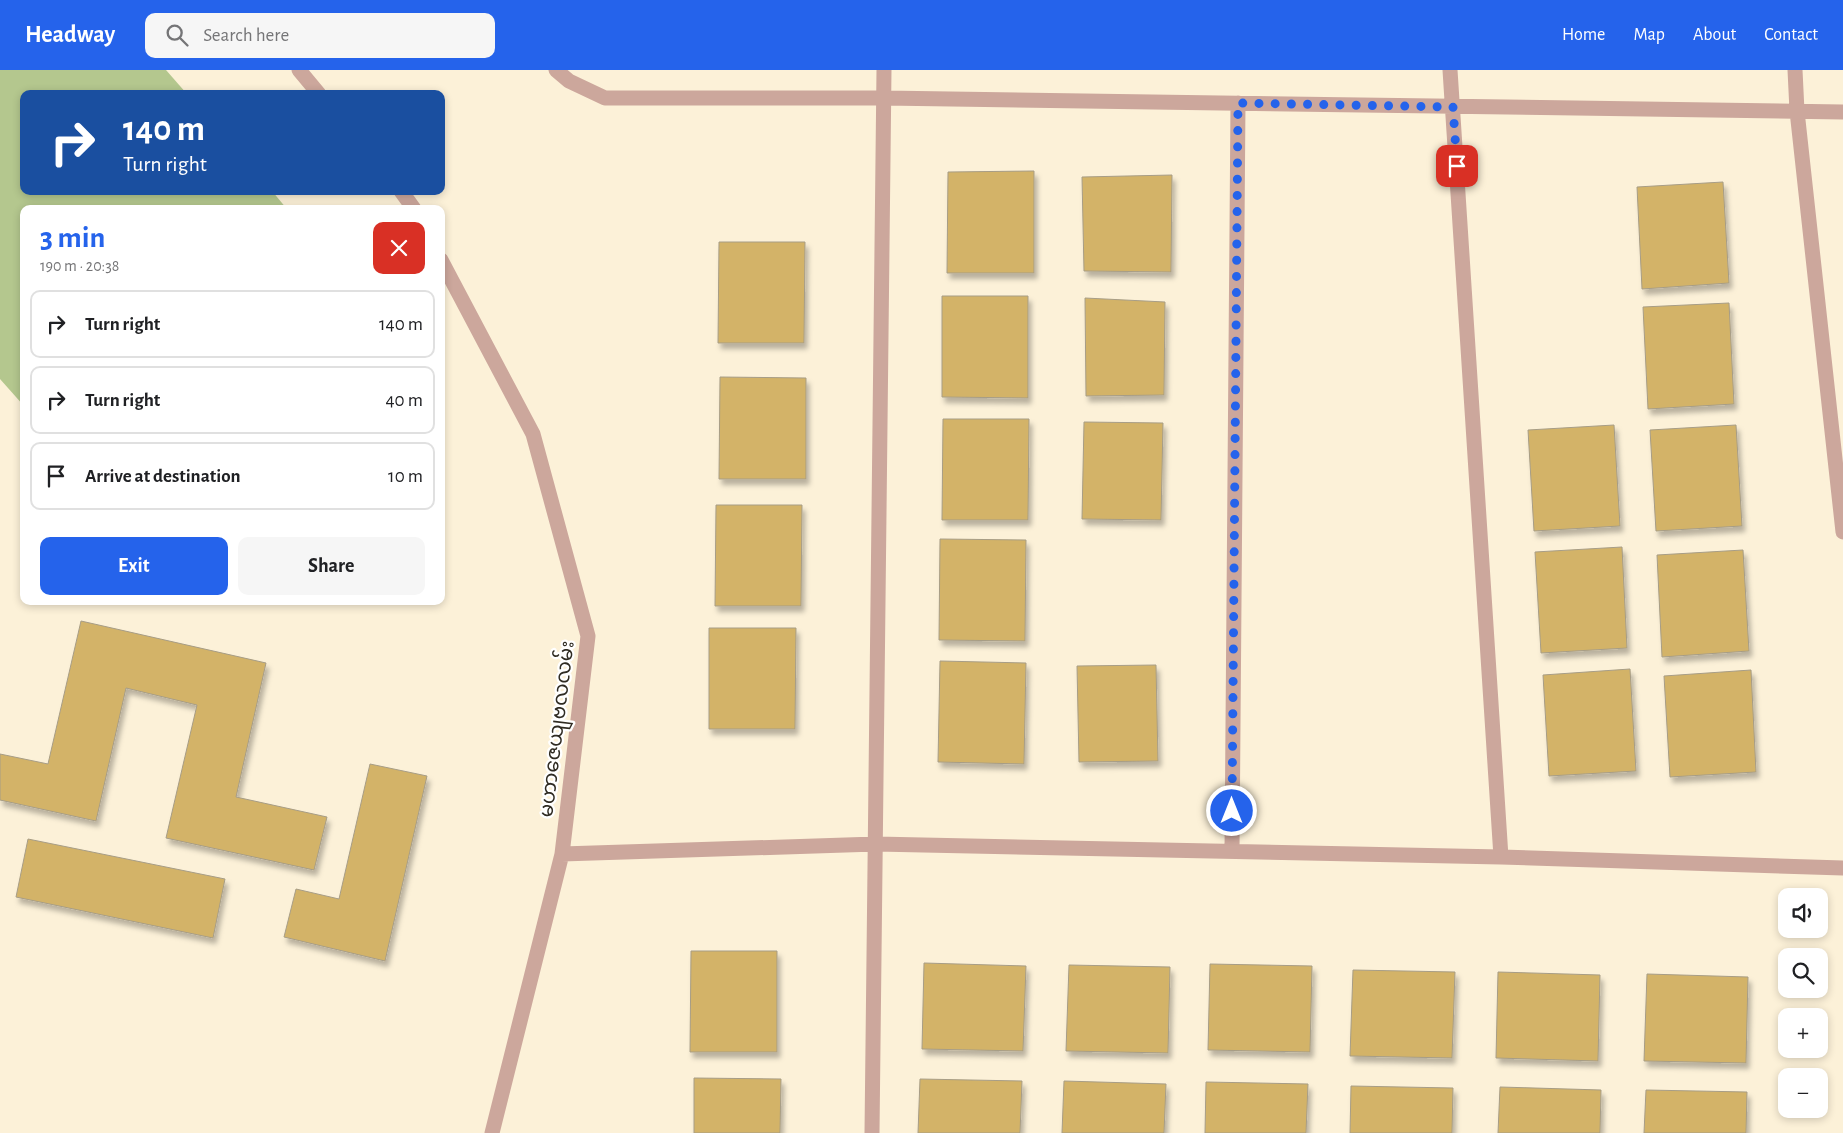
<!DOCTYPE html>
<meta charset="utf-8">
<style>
:root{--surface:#fff;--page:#f6f6f6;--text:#202124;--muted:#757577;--line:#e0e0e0;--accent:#2563eb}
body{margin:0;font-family:"Alegreya Sans","Noto Sans Myanmar",sans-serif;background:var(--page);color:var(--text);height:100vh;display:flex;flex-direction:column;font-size:19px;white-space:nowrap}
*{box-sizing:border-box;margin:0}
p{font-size:16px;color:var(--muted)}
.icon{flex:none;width:28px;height:28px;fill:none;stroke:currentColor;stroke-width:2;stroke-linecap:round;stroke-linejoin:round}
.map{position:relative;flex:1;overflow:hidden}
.details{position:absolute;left:20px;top:135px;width:425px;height:400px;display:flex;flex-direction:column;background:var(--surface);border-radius:10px;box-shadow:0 2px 8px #0003}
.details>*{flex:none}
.top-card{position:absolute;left:20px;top:20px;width:425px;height:105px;border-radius:10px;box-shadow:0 2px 8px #0003;background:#1a4fa0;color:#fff;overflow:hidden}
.fabs{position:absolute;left:1778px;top:818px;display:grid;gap:10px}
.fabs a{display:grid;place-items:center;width:50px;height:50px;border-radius:10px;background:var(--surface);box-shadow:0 2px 8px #0003;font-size:25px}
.pin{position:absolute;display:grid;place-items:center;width:42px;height:42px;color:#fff;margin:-21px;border-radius:10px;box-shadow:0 2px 8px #0006}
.me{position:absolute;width:55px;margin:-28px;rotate:0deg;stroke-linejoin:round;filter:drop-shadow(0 0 4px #0008)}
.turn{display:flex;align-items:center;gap:18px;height:105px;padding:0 20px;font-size:22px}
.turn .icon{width:65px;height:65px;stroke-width:2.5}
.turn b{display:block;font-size:35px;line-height:42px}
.round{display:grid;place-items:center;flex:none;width:52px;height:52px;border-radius:10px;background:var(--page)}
.head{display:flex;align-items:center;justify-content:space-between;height:85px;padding:0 20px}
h1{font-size:30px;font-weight:700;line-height:38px;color:var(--accent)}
.cta{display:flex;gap:10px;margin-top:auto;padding:10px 20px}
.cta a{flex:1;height:58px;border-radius:10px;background:var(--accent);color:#fff;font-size:20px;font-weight:700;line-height:58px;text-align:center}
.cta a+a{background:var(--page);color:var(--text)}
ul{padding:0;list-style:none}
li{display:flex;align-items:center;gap:15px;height:68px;margin:0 10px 8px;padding:0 10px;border:2px solid var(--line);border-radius:10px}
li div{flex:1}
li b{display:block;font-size:19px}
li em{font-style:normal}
header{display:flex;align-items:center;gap:30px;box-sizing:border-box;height:70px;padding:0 25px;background:var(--accent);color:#fff}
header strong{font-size:24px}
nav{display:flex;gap:28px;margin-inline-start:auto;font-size:18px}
.search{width:350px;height:45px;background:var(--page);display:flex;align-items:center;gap:12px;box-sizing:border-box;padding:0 18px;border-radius:10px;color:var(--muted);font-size:19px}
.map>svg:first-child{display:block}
.grass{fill:#b4c78e}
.building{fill:#d3b367;stroke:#a79d86;filter:url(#shadow)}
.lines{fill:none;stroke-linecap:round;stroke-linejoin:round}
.minor{stroke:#cca79c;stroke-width:15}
.route{stroke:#2563eb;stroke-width:9;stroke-dasharray:0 16.2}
.labels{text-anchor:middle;stroke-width:4.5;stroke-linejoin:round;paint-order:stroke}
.street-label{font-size:20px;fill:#2f2b22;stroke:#fff}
</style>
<header>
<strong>Headway</strong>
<div class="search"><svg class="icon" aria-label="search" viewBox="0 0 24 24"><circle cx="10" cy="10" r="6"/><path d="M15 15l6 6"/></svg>Search here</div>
<nav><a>Home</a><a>Map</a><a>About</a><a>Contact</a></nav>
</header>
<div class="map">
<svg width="1843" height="1063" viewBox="0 0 1843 1063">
<defs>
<filter id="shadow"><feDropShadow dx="3" dy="5.5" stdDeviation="2.5" flood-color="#0004"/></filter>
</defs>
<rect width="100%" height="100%" fill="#fcf1d8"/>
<path class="grass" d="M0,0H166L187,24H24V121H272L287,139H24V336L0,309Z"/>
<path class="building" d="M1034,101V203H947L948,102Z
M1172,105L1171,202L1084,201L1082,107Z
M1723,112L1729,213L1642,219L1637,117Z
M719,172H805L804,273H718Z
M942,226H1028V328L942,327Z
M1085,228L1165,232L1164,325L1086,326Z
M1729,233L1734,334L1648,339L1643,237Z
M720,307L806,308V409H719Z
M943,349H1029L1028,450H942Z
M1084,352L1163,353L1161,450L1082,449Z
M1614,355L1620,456L1534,461L1528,360Z
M1736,355L1742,456L1656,461L1650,360Z
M716,435H802L801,536H715Z
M940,469L1026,470L1025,571L939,570Z
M1622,477L1627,578L1541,583L1535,482Z
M1743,480L1749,581L1662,587L1657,485Z
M81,551L266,593L236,727L327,747L314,800L166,768L197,635L126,618L96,751L0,730V684L48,694Z
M709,558H796L795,659H709Z
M940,591L1026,593L1024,694L938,692Z
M1156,595L1158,691L1079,692L1077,596Z
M1630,599L1636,701L1549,706L1543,605Z
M1751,600L1756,702L1670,707L1664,606Z
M370,694L427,706L385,891L284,867L296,819L339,829Z
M28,769L225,809L213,868L16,827Z
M691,881H777V982H690Z
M924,893L1026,896L1023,981L922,979Z
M1210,894L1312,896L1310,982L1208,980Z
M1069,895L1170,897L1168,983L1066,981Z
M1353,900L1455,902L1452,988L1350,986Z
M1498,902L1600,905L1598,991L1496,988Z
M1647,904L1748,907L1746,993L1644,991Z
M694,1008L781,1009L780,1063H694Z
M920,1009L1022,1011L1020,1063H918Z
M1064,1011L1166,1014L1164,1063H1062Z
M1206,1012L1308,1014L1306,1063H1205Z
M1351,1016L1453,1018L1452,1063H1350Z
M1500,1017L1601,1020L1600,1063H1498Z
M1646,1020L1747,1022L1746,1063H1644Z"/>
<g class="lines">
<path class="minor" d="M299,0L319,24
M556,0L569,11L605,28H884L1843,42
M1450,0L1501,787
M1795,0L1797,41L1843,462
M401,121L414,139
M441,190L533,364L588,566L562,784L492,1063
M1232,780L1238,33
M562,784L876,774L1501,787L1843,798
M872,1063L884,0"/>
</g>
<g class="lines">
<path class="route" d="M1232,741L1238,33L1453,37L1457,96"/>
</g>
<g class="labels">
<g class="street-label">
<text transform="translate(556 659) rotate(-83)" y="7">မဟာဇေယျဗလလမ်း</text>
</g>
</g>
</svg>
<div class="fabs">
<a><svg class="icon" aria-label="sound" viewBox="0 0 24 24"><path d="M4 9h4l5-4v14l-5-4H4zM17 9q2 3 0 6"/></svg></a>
<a><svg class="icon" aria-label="search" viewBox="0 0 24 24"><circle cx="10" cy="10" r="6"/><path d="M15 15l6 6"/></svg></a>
<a>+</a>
<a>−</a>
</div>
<div class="pin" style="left:1457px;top:96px;background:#d93025"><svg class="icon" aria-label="arrive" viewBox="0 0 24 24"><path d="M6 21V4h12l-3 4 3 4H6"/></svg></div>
<svg class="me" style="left:1232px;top:741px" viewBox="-20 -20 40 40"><circle r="17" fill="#2563eb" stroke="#fff" stroke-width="3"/><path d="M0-11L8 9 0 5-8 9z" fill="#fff"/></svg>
<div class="top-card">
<div class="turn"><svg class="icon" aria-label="right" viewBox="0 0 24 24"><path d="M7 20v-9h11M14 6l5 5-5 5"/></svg><div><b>140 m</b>Turn right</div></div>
</div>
<section class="details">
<div class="head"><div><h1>3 min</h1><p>190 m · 20:38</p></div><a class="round" style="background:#d93025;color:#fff"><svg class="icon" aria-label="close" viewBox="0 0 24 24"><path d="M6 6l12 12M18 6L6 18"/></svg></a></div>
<ul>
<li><svg class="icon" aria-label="right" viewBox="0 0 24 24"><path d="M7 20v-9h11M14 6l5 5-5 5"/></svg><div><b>Turn right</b></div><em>140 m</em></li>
<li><svg class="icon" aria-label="right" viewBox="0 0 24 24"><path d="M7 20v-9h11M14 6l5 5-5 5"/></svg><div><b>Turn right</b></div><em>40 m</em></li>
<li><svg class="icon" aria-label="arrive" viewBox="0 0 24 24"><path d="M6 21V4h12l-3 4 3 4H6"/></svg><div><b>Arrive at destination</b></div><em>10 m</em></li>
</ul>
<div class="cta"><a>Exit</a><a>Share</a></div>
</section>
</div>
